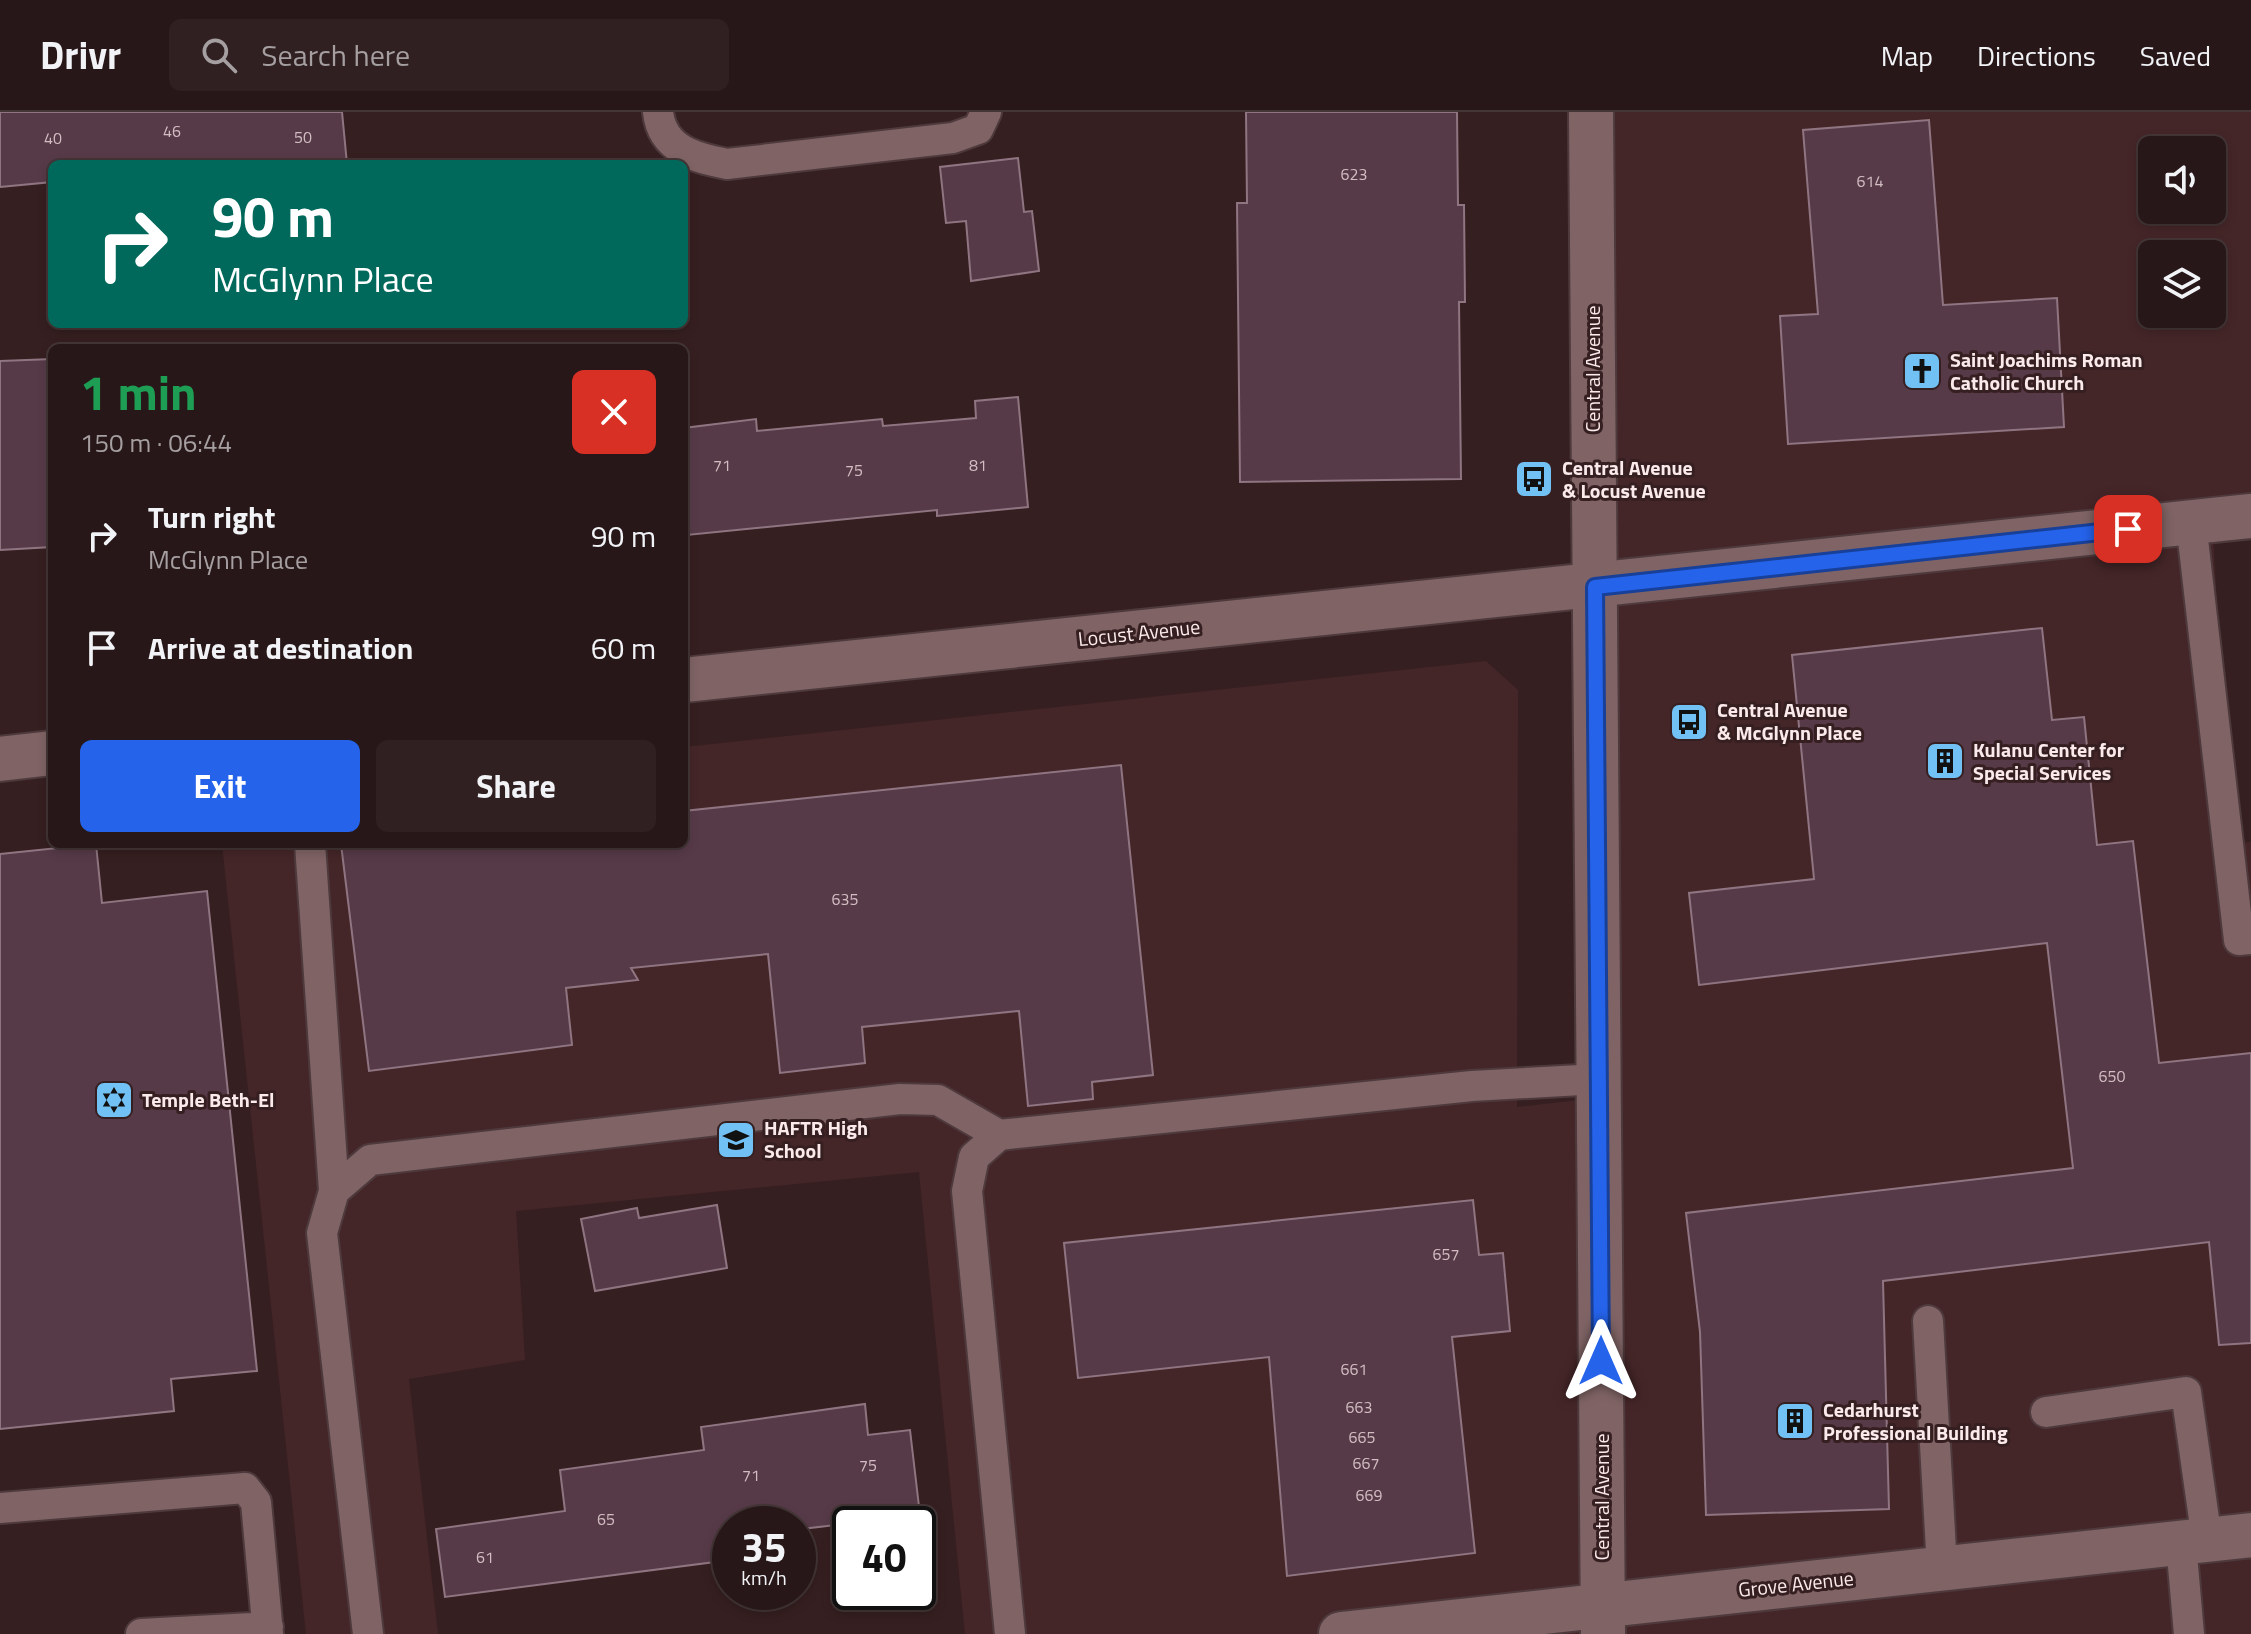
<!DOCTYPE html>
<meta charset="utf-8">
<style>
:root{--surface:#281718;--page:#302021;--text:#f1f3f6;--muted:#a59fa2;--line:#443637;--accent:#2563eb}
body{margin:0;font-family:"Titillium Web",sans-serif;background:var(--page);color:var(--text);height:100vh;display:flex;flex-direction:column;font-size:30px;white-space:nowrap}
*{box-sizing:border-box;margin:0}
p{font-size:26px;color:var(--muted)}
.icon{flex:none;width:44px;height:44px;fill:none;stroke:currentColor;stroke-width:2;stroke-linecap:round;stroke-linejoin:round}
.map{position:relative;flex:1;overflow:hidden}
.details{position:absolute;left:48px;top:232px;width:640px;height:504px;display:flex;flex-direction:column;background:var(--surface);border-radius:12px;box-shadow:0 4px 12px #0003,0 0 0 2px var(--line)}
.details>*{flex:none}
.hud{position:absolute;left:48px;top:48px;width:640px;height:168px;border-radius:12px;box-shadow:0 4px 12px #0003,0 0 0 2px var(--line);background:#00695c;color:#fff;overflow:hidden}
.fabs{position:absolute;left:2138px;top:24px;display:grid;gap:16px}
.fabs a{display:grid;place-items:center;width:88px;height:88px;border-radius:12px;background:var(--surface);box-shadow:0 4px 12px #0003,0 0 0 2px var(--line);font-size:40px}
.speed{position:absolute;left:712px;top:1394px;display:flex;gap:16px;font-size:40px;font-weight:700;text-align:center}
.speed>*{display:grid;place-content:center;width:104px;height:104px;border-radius:50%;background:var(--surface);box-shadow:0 4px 12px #0003,0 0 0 2px var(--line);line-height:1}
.speed small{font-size:20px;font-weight:400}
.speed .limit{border:4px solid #111;border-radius:12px;background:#fff;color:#111}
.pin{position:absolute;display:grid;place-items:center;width:68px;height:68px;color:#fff;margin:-34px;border-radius:16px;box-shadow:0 4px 12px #0006}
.me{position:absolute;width:88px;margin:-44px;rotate:0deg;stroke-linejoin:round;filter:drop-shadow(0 0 6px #0008)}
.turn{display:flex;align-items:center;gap:28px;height:168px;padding:0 32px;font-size:36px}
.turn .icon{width:104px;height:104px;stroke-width:2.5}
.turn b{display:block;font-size:56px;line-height:68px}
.round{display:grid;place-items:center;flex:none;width:84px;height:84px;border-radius:12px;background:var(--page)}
.overview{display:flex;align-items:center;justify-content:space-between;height:136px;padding:0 32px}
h1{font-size:48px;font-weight:700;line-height:60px;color:#1e9e55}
.cta{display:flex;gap:16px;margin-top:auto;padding:16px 32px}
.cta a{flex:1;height:92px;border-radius:12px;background:var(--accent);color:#fff;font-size:32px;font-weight:700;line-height:92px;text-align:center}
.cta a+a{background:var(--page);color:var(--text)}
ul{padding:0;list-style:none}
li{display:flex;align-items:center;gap:24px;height:112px;padding:0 32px}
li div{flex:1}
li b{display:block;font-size:30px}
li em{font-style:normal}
header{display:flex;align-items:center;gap:48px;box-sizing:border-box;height:112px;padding:0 40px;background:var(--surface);border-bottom:2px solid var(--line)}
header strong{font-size:38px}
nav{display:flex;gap:44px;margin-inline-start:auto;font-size:28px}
.search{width:560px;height:72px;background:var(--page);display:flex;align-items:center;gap:20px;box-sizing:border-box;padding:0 28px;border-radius:12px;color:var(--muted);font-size:30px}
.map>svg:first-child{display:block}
.built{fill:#452628;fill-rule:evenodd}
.building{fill:#573a48;stroke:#8f7581;stroke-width:2}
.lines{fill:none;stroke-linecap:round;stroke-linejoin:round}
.service-casing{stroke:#4e3a3c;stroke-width:34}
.minor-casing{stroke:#4e3a3c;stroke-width:48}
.tertiary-casing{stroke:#4e3a3c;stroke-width:48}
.service{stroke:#806465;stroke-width:30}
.minor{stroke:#806465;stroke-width:44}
.tertiary{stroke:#806465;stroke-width:44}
.route-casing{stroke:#184099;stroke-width:20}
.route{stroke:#2563eb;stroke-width:14}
.labels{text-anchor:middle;stroke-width:6;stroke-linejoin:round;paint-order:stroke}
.number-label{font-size:16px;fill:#d2bec2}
.poi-label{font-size:20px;font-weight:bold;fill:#fbeaeb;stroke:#361f20;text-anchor:start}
.street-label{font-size:20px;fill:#fbeaeb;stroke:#361f20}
</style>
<header>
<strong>Drivr</strong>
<div class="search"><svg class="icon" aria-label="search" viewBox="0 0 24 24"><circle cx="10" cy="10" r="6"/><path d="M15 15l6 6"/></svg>Search here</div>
<nav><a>Map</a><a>Directions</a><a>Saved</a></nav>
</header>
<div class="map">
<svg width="2251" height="1522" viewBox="0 0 2251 1522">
<rect width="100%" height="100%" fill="#361f20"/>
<path class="built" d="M1596,0H2251V406L2212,410L2232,732L2251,730V1522H965L919,1060L516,1099L525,1248L409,1267L438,1522H306L222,732H684V635L1486,549L1518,578L1517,995L1607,985ZM2152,38H2212V98H2152ZM2152,142H2212V202H2152Z"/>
<path class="building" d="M0,0H342L347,52H52V70L0,75Z
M1246,0H1457L1458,93H1464L1465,190H1459L1461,367L1240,370L1237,91H1247Z
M1929,8L1943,193L2057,186L2064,315L1788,332L1780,204L1818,202L1803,18Z
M1018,46L1024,100L1032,99L1039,159L971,169L966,109L946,111L940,55Z
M52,247V435L0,438V249Z
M1018,285L1028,395L937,404V398L687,423L684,316L756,307L757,319L882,307L883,314L976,306L975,289Z
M2042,516L2052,608L2084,605L2097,733L2133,729L2159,951L2251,941V1231L2219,1233L2209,1130L1883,1169L1889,1397L1706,1403L1700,1220L1686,1101L2073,1056L2047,831L1699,873L1689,781L1814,767L1792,543Z
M1121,653L1153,963L1092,970L1093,987L1028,994L1019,899L862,915L865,951L780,961L768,842L631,856L638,868L566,876L572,933L369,959L341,732H684V699Z
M96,732L102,791L207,779L257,1259L171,1267L174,1299L0,1317V742Z
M1473,1088L1479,1143L1503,1141L1510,1219L1452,1225L1475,1441L1287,1464L1269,1245L1078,1266L1064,1131Z
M717,1093L727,1156L595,1179L581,1107L637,1096L639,1106Z
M865,1292L868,1323L910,1318L920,1403L802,1417L804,1439L798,1440V1412H730V1448L445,1485L436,1417L565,1399L560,1358L704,1338L701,1315Z"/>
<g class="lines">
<defs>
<path id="service" d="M658,0C662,38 696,46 727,52L953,26L978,17L986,0
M2191,410L2239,828L2251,827
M310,732L334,1079
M1928,1209L1942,1456
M2046,1300L2186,1280L2207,1428
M0,1396L245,1376L256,1390L268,1522
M2181,1431L2189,1522
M141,1522L268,1515
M368,1522L322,1121L334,1079L370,1048L900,987L938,988L999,1023
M1010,1522L967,1079L974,1045L999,1023L1472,974L1599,967"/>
<path id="minor" d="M684,568L2251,404
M0,647L52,641
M1341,1522L2251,1423"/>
<path id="tertiary" d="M1591,0L1603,1522"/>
</defs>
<use href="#service" class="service-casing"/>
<use href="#minor" class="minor-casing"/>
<use href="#tertiary" class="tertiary-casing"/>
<use href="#service" class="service"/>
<use href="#minor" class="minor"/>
<use href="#tertiary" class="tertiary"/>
</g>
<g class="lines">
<defs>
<path id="route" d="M1601,1249L1595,475L2128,417"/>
</defs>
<use href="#route" class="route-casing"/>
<use href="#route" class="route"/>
</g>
<defs>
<symbol id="church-square" viewBox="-11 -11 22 22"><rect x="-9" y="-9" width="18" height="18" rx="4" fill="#72c1f5" stroke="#361f20"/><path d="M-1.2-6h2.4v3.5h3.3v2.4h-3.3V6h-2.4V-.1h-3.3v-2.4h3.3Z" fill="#111"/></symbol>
<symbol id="bus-square" viewBox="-11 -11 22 22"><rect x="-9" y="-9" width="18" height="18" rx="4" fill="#72c1f5" stroke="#361f20"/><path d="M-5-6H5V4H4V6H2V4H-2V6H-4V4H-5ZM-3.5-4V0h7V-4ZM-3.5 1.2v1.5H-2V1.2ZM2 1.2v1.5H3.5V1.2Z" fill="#111"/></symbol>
<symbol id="building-square" viewBox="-11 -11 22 22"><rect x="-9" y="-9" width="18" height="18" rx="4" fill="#72c1f5" stroke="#361f20"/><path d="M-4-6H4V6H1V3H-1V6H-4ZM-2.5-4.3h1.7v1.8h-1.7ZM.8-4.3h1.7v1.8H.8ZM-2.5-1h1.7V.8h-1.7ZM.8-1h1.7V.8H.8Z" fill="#111"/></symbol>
<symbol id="synagogue-square" viewBox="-11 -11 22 22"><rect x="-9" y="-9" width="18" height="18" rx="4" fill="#72c1f5" stroke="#361f20"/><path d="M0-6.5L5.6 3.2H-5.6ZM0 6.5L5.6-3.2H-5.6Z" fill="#111"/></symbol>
<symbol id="school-square" viewBox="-11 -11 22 22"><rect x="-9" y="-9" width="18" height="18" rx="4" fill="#72c1f5" stroke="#361f20"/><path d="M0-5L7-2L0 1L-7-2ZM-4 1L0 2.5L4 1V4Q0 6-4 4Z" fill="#111"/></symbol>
</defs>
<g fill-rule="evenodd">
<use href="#church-square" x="1900" y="237" width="44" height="44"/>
<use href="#bus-square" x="1512" y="345" width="44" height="44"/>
<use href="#bus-square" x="1667" y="588" width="44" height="44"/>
<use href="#building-square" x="1923" y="627" width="44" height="44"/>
<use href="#synagogue-square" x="92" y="966" width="44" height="44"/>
<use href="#school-square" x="714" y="1006" width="44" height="44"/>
<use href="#building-square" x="1773" y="1287" width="44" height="44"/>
</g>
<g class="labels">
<g class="number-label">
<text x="172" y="25">46</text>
<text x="303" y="31">50</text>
<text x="53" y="32">40</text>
<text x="1354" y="68">623</text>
<text x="1870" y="75">614</text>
<text x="722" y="359">71</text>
<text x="978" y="359">81</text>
<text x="854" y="364">75</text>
<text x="845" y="793">635</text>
<text x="2112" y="970">650</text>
<text x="1446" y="1148">657</text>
<text x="1354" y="1263">661</text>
<text x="1359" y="1301">663</text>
<text x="1362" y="1331">665</text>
<text x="1366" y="1357">667</text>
<text x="868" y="1359">75</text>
<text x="751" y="1369">71</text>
<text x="1369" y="1389">669</text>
<text x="606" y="1413">65</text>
<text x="485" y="1451">61</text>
</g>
<g class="poi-label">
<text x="1950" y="255">Saint Joachims Roman<tspan x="1950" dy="23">Catholic Church</tspan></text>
<text x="1562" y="363">Central Avenue<tspan x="1562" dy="23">&amp; Locust Avenue</tspan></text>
<text x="1717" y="605">Central Avenue<tspan x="1717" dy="23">&amp; McGlynn Place</tspan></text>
<text x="1973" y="645">Kulanu Center for<tspan x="1973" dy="23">Special Services</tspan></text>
<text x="142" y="995">Temple Beth-El</text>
<text x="764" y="1023">HAFTR High<tspan x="764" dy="23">School</tspan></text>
<text x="1823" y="1305">Cedarhurst<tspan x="1823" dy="23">Professional Building</tspan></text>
</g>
<g class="street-label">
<text transform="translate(1593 257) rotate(-90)" y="7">Central Avenue</text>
<text transform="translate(1139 521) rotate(-6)" y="7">Locust Avenue</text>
<text transform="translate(1602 1385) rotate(-90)" y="7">Central Avenue</text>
<text transform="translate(1796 1472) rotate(-6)" y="7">Grove Avenue</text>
</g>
</g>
</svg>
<div class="fabs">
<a><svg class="icon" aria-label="sound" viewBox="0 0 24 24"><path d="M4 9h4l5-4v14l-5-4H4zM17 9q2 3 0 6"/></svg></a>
<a><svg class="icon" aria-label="layers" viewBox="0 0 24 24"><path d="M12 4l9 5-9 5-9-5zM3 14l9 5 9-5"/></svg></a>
</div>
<div class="speed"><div>35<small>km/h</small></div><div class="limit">40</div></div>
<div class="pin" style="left:2128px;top:417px;background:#d93025"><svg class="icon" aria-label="arrive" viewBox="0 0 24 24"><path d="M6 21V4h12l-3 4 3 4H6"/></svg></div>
<svg class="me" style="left:1601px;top:1249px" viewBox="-20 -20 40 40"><path d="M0-17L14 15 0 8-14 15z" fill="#2563eb" stroke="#fff" stroke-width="4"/></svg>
<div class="hud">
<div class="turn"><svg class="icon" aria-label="right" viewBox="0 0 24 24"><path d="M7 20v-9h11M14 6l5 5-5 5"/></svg><div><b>90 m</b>McGlynn Place</div></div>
</div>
<section class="details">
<div class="overview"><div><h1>1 min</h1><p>150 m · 06:44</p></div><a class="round" style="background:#d93025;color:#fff"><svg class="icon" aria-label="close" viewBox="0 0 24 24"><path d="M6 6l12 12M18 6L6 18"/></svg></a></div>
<ul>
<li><svg class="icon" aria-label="right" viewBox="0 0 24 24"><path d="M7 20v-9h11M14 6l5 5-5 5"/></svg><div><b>Turn right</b><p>McGlynn Place</p></div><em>90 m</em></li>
<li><svg class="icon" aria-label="arrive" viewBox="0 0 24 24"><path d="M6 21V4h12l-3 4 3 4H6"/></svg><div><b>Arrive at destination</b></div><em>60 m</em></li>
</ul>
<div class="cta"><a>Exit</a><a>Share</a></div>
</section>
</div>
